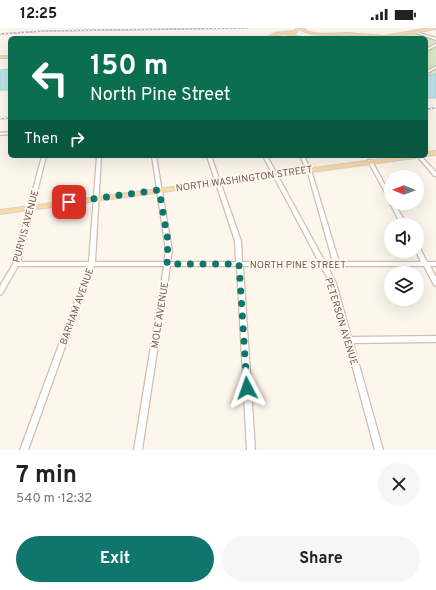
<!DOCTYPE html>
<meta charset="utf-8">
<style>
:root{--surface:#fff;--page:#f6f6f6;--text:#222;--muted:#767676;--accent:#0f766e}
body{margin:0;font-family:Overpass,sans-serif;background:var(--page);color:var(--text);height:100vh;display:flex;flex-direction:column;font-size:15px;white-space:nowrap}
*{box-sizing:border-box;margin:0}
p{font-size:13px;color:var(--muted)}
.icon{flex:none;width:22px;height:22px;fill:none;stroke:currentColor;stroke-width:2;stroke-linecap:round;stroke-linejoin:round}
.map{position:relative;height:422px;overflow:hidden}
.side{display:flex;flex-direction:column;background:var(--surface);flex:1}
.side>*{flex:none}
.banner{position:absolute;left:8px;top:8px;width:420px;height:122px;border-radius:6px;box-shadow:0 4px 16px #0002;background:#0b6e4f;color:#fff;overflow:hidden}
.needle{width:26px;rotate:271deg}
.buttons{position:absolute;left:384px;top:142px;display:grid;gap:8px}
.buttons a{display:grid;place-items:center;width:40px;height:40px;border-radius:50%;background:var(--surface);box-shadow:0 4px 16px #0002;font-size:20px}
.pin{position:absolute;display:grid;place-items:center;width:34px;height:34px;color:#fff;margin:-17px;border-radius:8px;box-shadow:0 2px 6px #0006}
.me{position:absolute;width:44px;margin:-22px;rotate:356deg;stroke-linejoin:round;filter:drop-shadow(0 0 3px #0008)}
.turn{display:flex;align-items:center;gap:14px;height:84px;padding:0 16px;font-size:18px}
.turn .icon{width:52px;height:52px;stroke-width:2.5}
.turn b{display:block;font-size:28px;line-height:34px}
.then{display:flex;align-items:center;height:38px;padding:0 16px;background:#0003;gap:8px;font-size:15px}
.round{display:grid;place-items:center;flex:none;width:42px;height:42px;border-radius:21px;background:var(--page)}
.headline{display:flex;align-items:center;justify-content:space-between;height:68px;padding:0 16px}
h1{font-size:24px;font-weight:700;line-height:30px}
.primary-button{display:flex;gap:8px;margin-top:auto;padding:8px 16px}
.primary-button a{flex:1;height:46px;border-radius:24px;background:var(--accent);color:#fff;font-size:16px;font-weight:700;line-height:46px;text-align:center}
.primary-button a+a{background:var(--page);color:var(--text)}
.status{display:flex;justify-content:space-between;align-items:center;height:28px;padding:0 20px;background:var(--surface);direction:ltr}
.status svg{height:11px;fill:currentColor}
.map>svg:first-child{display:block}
.green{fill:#d8ecc9}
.water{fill:#bfe3e8;stroke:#a5d3da}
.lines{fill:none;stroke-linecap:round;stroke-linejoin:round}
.minor-casing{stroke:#d1beb0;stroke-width:2.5}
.major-casing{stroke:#dad1cd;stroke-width:2}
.minor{fill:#fff;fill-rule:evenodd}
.major{fill:#fbd9a5;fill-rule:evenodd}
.rail-casing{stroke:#b9a8c9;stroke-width:1.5}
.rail{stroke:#fffaf3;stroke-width:1;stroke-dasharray:2;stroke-linecap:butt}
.route{stroke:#0f766e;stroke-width:7;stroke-dasharray:0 12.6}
.labels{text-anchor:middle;stroke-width:3.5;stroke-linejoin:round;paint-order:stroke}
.street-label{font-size:10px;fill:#7a5c4d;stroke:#fffaf3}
</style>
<div class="status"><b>12:25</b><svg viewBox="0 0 49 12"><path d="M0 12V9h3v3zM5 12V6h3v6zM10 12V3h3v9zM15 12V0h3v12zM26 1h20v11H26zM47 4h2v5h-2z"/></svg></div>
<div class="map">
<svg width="436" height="422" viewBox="0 0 436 422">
<rect width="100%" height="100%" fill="#fdf6ec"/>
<path class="green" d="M415,4L436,11V46L426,48V10H385Z"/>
<path class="water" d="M10,41V62H0V42Z
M436,46V70H426V48Z"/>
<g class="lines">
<defs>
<path id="minor" d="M414,4H416L436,10V12Z
M436,16V18L426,23V21Z
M436,38V40L426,46V44Z
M10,104V106L0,107V105Z
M42,128H46L20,234H89L97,128H101L95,234H164L166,223L152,128H156L172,223L170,234H236L235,213L207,128H211L241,213L242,234H319L263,128H267L325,234H333L308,145L300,128H304L312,145L339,234H421L416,223H417V218H419L427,234H436V238H430L436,249V258L434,257L424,238H327L336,255L351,309L436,308V314L353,315L383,422H375L330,255L321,238H243L255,422H247L237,238H170L142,422H134L164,238H94L28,422H20L88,238H18L2,266L0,267V258L13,236Z
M417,128H421L436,144V148H434Z
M368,132H372V133L391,168V175H394L407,197H401L390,175L391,174L389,172L368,133Z"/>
<path id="major" d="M297,0H300L296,5L276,7L269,10H265L275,5L294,3Z
M302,0L309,4L321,6L348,5L384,8L430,0L436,1L385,10C374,10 362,7 351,7C333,6 317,10 301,2Z
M287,6L301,9L303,10L288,8Z
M0,28H10V30H0Z
M436,123V127L426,128V124Z
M403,128H418L415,130L0,186V182Z"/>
</defs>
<use href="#minor" class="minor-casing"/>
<use href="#major" class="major-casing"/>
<use href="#minor" class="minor"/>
<use href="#major" class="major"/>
<defs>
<path id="rail" d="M0,6L45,3L247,0
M426,81L436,80
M0,91L10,90"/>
</defs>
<use href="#rail" class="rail-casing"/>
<use href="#rail" class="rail"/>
</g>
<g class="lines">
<path class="route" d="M69,174L159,162L168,213L167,236H239L247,360"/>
</g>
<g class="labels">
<g class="street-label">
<text transform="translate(244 150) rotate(-8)" y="4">NORTH WASHINGTON STREET</text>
<text transform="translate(25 198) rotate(-75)" y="4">PURVIS AVENUE</text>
<text x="298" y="240">NORTH PINE STREET</text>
<text transform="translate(76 278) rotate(-70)" y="4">BARHAM AVENUE</text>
<text transform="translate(159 287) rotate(-81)" y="4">MOLE AVENUE</text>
<text transform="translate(342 293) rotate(73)" y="4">PETERSON AVENUE</text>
</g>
</g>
</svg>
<div class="buttons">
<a><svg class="needle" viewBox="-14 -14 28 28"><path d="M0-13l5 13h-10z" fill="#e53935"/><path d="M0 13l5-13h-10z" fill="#767676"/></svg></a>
<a><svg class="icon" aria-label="sound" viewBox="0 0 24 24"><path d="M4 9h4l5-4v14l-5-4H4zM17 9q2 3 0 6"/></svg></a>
<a><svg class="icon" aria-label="layers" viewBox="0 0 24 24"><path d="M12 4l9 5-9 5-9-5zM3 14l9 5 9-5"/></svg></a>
</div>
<div class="pin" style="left:69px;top:174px;background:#d93025"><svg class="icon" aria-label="arrive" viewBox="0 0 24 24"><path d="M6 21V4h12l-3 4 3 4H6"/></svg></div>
<svg class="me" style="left:247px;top:360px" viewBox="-20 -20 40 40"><path d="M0-17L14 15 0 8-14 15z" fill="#0f766e" stroke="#fff" stroke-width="4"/></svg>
<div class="banner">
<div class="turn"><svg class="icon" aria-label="left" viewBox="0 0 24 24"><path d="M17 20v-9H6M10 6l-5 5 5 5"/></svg><div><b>150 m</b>North Pine Street</div></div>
<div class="then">Then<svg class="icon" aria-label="right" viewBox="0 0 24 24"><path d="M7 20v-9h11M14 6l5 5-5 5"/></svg></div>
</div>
</div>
<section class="side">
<div class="headline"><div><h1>7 min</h1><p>540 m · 12:32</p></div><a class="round"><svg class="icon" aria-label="close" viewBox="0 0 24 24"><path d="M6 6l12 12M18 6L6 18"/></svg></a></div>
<div class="primary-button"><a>Exit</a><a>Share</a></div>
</section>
